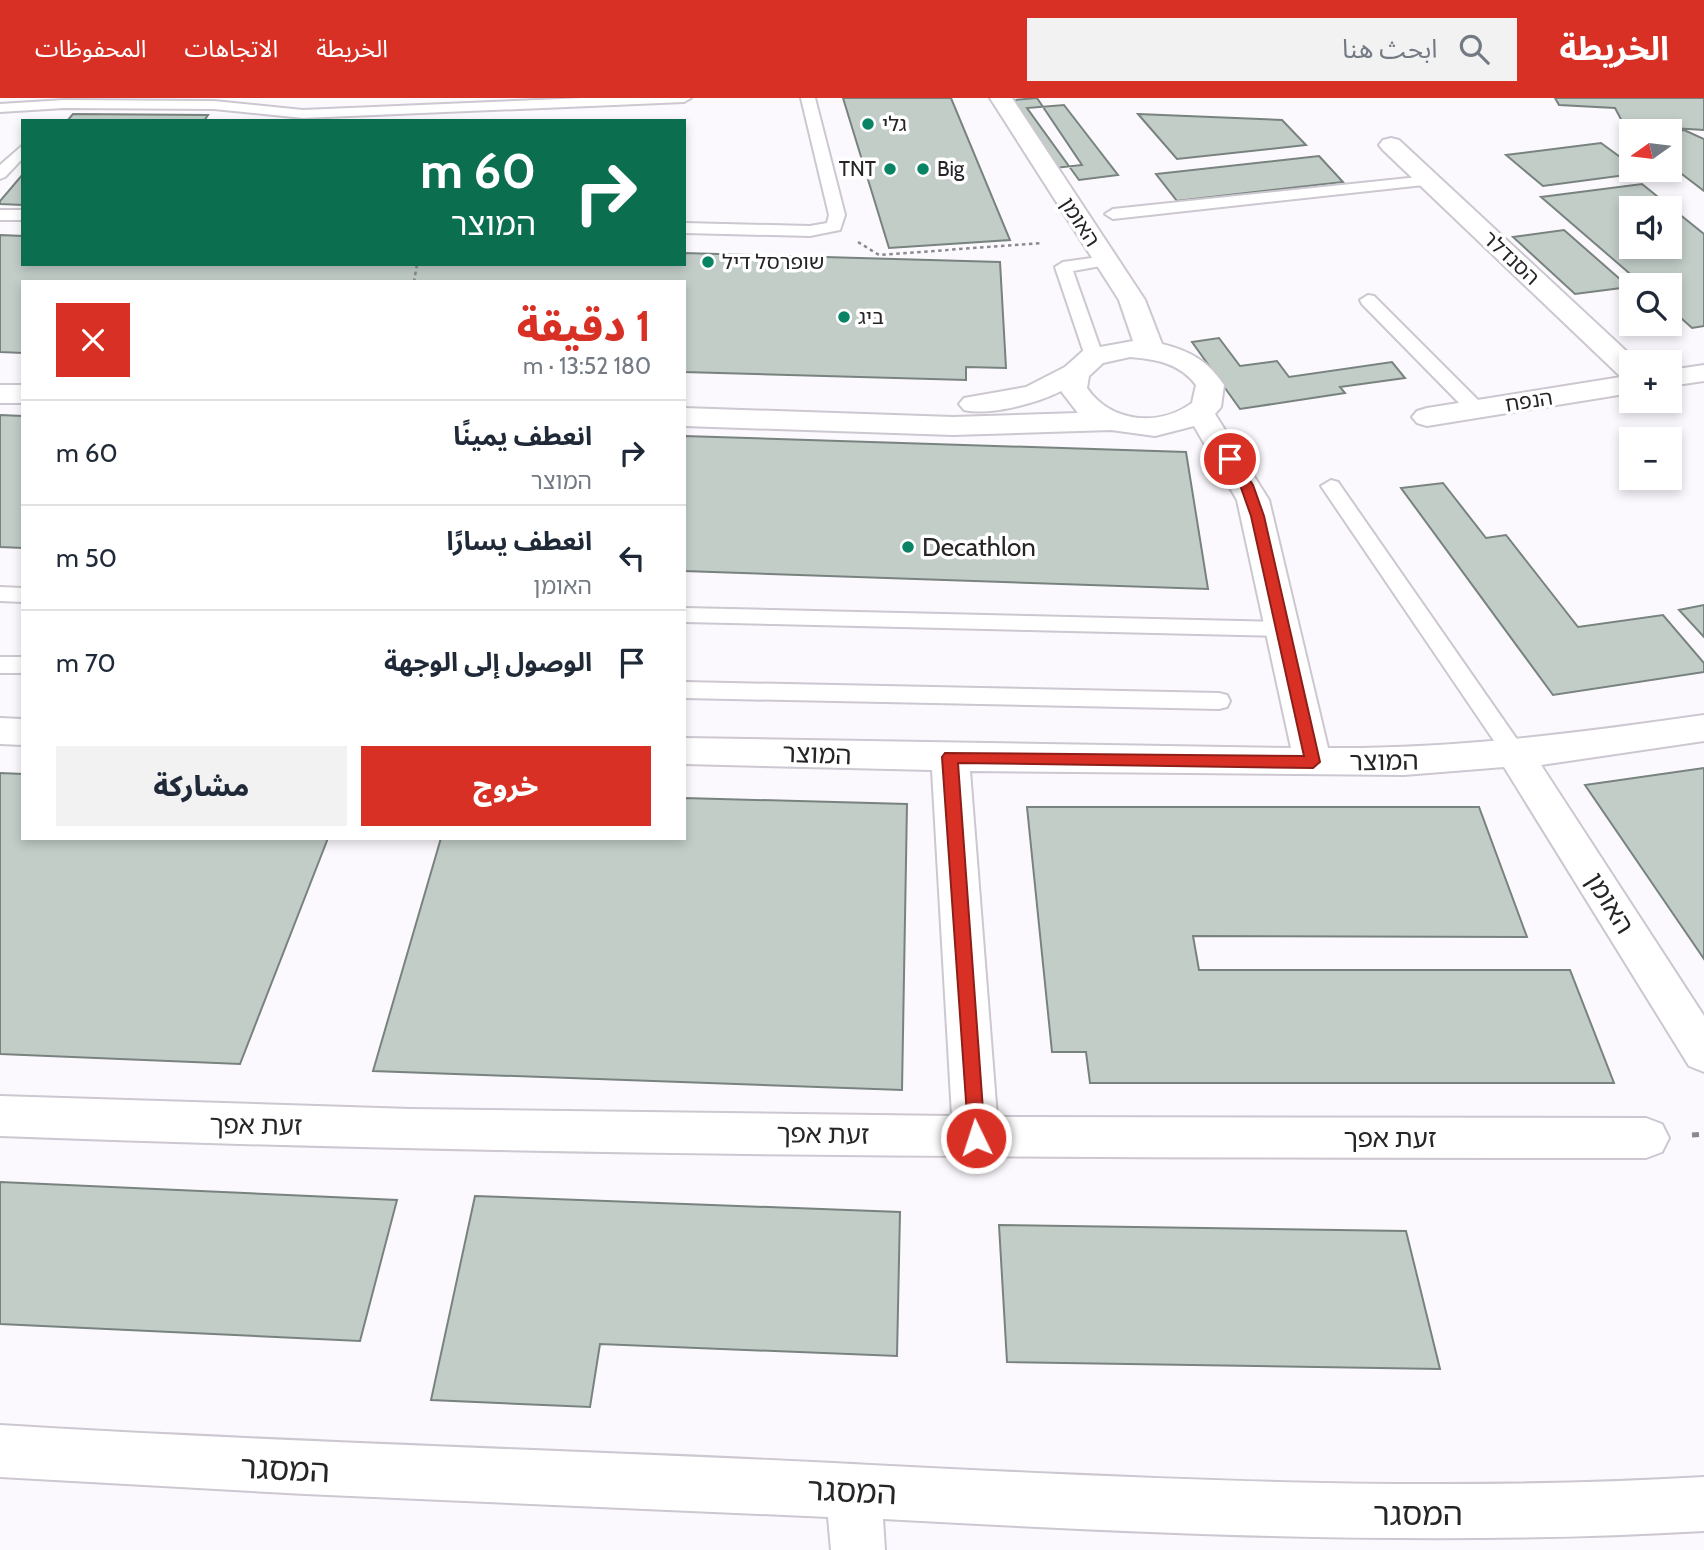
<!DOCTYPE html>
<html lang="ar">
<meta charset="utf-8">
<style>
:root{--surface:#fff;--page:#f2f2f3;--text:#1f2937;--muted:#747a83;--line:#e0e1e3;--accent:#d93025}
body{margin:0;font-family:Cabin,"Noto Sans Arabic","Noto Sans Hebrew",sans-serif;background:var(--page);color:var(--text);direction:rtl;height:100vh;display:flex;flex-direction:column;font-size:26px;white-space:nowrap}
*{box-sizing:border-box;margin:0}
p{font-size:23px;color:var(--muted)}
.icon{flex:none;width:38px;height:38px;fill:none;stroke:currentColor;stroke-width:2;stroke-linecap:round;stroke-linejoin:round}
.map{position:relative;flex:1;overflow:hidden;direction:ltr}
.panel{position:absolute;left:21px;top:182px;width:665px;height:560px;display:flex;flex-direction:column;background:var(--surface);border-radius:0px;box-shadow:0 4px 10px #0003;direction:rtl}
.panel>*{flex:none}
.guide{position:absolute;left:21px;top:21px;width:665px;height:147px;border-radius:0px;box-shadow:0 4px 10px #0003;direction:rtl;background:#0b6e4f;color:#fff;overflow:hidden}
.needle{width:46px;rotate:256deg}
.fabs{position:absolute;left:1619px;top:21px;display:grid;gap:14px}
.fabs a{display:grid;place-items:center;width:63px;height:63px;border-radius:0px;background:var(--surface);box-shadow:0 4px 10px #0003;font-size:35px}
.pin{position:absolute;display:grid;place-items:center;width:60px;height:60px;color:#fff;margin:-30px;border:4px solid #fff;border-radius:50%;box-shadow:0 2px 7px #0007}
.me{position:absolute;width:77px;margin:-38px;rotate:356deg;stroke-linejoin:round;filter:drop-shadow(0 0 5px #0008)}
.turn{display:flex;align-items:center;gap:24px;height:147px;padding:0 35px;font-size:32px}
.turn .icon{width:91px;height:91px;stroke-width:2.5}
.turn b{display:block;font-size:49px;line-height:60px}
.round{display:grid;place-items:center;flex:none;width:74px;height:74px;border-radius:0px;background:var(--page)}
.head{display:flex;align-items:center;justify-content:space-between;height:119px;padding:0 35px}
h1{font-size:42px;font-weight:800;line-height:52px;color:var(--accent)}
.primary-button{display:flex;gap:14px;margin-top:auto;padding:14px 35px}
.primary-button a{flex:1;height:80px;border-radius:0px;background:var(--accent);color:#fff;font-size:28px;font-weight:800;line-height:80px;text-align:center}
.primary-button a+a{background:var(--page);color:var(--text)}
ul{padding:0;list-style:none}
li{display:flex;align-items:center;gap:21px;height:105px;padding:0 35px;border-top:2px solid var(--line)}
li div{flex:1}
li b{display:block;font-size:26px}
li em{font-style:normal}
header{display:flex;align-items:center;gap:42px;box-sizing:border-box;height:98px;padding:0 35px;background:var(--accent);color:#fff}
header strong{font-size:33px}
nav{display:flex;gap:38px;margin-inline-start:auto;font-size:24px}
.search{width:490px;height:63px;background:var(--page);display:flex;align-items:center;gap:18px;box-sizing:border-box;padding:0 24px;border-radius:0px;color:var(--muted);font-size:26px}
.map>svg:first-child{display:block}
.building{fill:#c2cdc8;stroke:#78827e;stroke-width:2;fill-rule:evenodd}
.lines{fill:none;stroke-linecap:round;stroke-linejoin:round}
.lane-casing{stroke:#ccc7d0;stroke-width:4}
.street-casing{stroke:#ccc7d0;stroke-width:4}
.path-far1{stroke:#8b898d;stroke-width:2.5;stroke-dasharray:3.5 3.5;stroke-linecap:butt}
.path{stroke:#8b898d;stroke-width:5;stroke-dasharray:7 7;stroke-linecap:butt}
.lane{fill:#fff;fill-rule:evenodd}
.street{fill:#fff;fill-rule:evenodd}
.route{fill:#d93025;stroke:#8d1f18;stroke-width:2}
.poi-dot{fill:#088364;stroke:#fff;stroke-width:2.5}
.labels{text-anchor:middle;stroke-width:7;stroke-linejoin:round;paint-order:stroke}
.far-poi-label{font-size:21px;fill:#262427;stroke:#fff;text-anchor:start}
.far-street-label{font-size:21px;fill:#262427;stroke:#fff}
.poi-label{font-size:26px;fill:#262427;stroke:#fff;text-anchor:start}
.street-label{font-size:26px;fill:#262427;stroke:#fff}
.near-street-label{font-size:32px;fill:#262427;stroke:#fff}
</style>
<header>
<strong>الخريطة</strong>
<div class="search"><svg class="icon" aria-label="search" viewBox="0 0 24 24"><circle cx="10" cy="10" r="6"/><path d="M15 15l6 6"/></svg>ابحث هنا</div>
<nav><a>الخريطة</a><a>الاتجاهات</a><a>المحفوظات</a></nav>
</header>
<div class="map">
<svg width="1704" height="1452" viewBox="0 0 1704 1452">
<rect width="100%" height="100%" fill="#fcf9fe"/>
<path class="building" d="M843,0H951L1010,142L889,150Z
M1037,0L1082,67L1046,71L1003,3Z
M1555,0H1704V32L1624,27L1615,10L1559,7Z
M1064,7L1118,77L1079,82L1027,10Z
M73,16L208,17L204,23H67Z
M1138,16L1282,22L1306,47L1177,61Z
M1684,32L1704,41V93L1670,67L1668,33Z
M1601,45L1631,67V72L1641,75L1543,88L1506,57Z
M1319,58L1343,84L1177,103L1156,76Z
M23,76V107L0,106V103Z
M1642,86L1704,136V228L1692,230L1670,210V187H1643L1541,99ZM1631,110H1670V149H1631Z
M1564,132L1629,189L1575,196L1513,139Z
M0,137L23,138V166H684V155L1000,164L1006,270L966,269V282L684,274V184H23V255L0,254Z
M1219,240L1240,268L1277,263L1289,279L1392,264L1405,280L1340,289L1345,295L1240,311L1192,244Z
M0,317L23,318V450L0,449Z
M684,338L1186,354L1208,491L684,473Z
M1443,385L1486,440L1506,437L1578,529L1663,517L1704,565V574L1553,597L1401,390Z
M1704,507V539L1679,512Z
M1704,670V861L1585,687Z
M0,675L23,676V740H328L240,966L0,956Z
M684,700L907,706L902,992L373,973L441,740H684Z
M1027,709H1479L1527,839L1193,838L1199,872H1570L1614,985H1090L1086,954H1052Z
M0,1084L397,1102L360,1243L0,1226Z
M475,1098L900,1114L897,1258L600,1246L590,1309L431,1302Z
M999,1127L1406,1133L1440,1271L1007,1264Z"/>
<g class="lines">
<defs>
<path id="lane" d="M583,0H691L684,4L303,20L214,11L64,10L0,14V6L64,2L214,3L303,12Z
M801,0H815L845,117L840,132L810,138L684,135V125L810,128L827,125L829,117Z
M23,47V60L5,79L0,81V67Z
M1428,78L1436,83L1433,86L1113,121L1105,116L1113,111Z
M0,112H23V122H0Z
M1106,158L1112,160V166L1073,173L1103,258L1094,263L1085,258L1055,169L1063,164Z
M1368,197L1374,198L1483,307L1485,311L1483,315H1469L1362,206L1360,202Z
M1331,382L1338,384L1523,650L1527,656L1523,662L1515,665L1507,662L1321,388Z
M0,489L23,490V504L0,503Z
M684,510L1283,524L1291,526L1294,531L1291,536L1283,538L684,524Z
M0,559H23V575H0Z
M684,584L1219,595L1227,597L1230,603L1227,609L1219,611L684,600Z"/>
<path id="street" d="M990,0H1012L1145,202L1162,246C1190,253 1208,263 1224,287L1221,309L1215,316L1269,402L1328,650C1455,651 1579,635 1704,617V643L1541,667L1704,918V974L1689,968L1504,669L1404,677L970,673L997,1019L1646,1020L1662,1026L1669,1040L1662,1054L1646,1060C1097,1060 549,1059 0,1038V998L411,1011L952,1018L932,672L684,666V640L1291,650L1237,402L1194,328L1155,338L1111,332L953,337L684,328V310L953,319L1078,315L1061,293C1038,305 989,318 964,312L959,306L964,300L1026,289L1065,269L1084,252L1133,243L1119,202ZM1130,259C1155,261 1180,265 1196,287L1192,305C1159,329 1111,325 1087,290L1089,278L1103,265Z
M1391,40L1399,42L1638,264H1631V295L1427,328L1417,325L1412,319L1417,313L1427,310L1621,279L1383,52L1379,47L1383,42Z
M1704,267V283L1670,288V272Z
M0,287H23V305H0Z
M0,620L23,621V647L0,646Z
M0,1327C271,1344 542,1351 813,1364C1111,1379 1406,1396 1704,1379V1433C1429,1449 1157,1436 883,1421L885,1452H831L828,1419L305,1396L0,1379Z"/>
</defs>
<use href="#lane" class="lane-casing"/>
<use href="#street" class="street-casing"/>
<path class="path-far1" d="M858,144L879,157L1042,145
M414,184L417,166"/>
<path class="path" d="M1692,1037L1704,1036"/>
<use href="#lane" class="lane"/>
<use href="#street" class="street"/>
</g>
<path class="route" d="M1230,357L1234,358L1253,387L1264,418L1320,664L1313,670L958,665L985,1040L983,1046L976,1048L969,1046L942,659L945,655L1304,658L1251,418L1240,387L1223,361Z"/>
<g class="poi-dot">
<circle cx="868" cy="26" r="7"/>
<circle cx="890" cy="71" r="7"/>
<circle cx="923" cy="71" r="7"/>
<circle cx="708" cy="164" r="7"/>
<circle cx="844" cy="219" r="7"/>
<circle cx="908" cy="449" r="7"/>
</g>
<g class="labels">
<g class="far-poi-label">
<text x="882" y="33">גלי</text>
<text x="876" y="78" text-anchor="end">TNT</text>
<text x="937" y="78">Big</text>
<text x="722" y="171">שופרסל דיל</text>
<text x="858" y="226">ביג</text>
</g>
<g class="far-street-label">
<text transform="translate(1080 124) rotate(57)" y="7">האומן</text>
<text transform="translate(1511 160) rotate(43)" y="7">הסנדלר</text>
<text transform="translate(1529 303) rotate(-9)" y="7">הנפח</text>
</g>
<g class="poi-label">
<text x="922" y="458">Decathlon</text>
</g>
<g class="street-label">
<text transform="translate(817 656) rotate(2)" y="9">המוצר</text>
<text transform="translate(1384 663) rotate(-1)" y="9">המוצר</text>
<text transform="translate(1610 805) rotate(58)" y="9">האומן</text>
<text transform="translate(256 1027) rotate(1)" y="9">זעת אפך</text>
<text transform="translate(823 1036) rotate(1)" y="9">זעת אפך</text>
<text x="1390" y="1049">זעת אפך</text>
</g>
<g class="near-street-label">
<text transform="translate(285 1371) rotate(3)" y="11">המסגר</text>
<text transform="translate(852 1393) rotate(3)" y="11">המסגר</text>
<text x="1418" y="1427">המסגר</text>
</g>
</g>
</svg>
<div class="fabs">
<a><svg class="needle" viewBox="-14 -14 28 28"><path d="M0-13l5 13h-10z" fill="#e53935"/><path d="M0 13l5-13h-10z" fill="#747a83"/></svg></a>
<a><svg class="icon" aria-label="sound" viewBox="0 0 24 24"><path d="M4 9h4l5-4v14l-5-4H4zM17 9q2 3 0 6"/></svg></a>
<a><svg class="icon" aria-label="search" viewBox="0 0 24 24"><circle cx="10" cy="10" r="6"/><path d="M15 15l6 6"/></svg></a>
<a>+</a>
<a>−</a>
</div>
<div class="pin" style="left:1230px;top:361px;background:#d93025"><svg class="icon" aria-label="arrive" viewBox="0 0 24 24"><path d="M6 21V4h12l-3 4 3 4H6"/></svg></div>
<svg class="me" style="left:976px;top:1040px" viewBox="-20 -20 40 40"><circle r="17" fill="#d93025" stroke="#fff" stroke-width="3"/><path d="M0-11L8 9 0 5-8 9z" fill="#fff"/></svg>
<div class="guide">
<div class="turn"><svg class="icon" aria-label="right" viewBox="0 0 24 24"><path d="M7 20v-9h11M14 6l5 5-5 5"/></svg><div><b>60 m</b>המוצר</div></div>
</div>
<section class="panel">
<div class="head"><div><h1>1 دقيقة</h1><p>180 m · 13:52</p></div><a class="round" style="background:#d93025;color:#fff"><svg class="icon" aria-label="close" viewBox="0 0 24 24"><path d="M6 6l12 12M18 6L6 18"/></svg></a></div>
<ul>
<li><svg class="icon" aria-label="right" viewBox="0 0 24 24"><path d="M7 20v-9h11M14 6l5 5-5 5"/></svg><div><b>انعطف يمينًا</b><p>המוצר</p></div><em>60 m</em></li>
<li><svg class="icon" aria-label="left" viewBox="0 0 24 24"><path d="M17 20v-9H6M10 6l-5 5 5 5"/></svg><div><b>انعطف يسارًا</b><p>האומן</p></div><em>50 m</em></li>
<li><svg class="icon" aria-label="arrive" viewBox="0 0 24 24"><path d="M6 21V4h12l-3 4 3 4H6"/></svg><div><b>الوصول إلى الوجهة</b></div><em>70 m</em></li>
</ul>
<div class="primary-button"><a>خروج</a><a>مشاركة</a></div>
</section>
</div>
